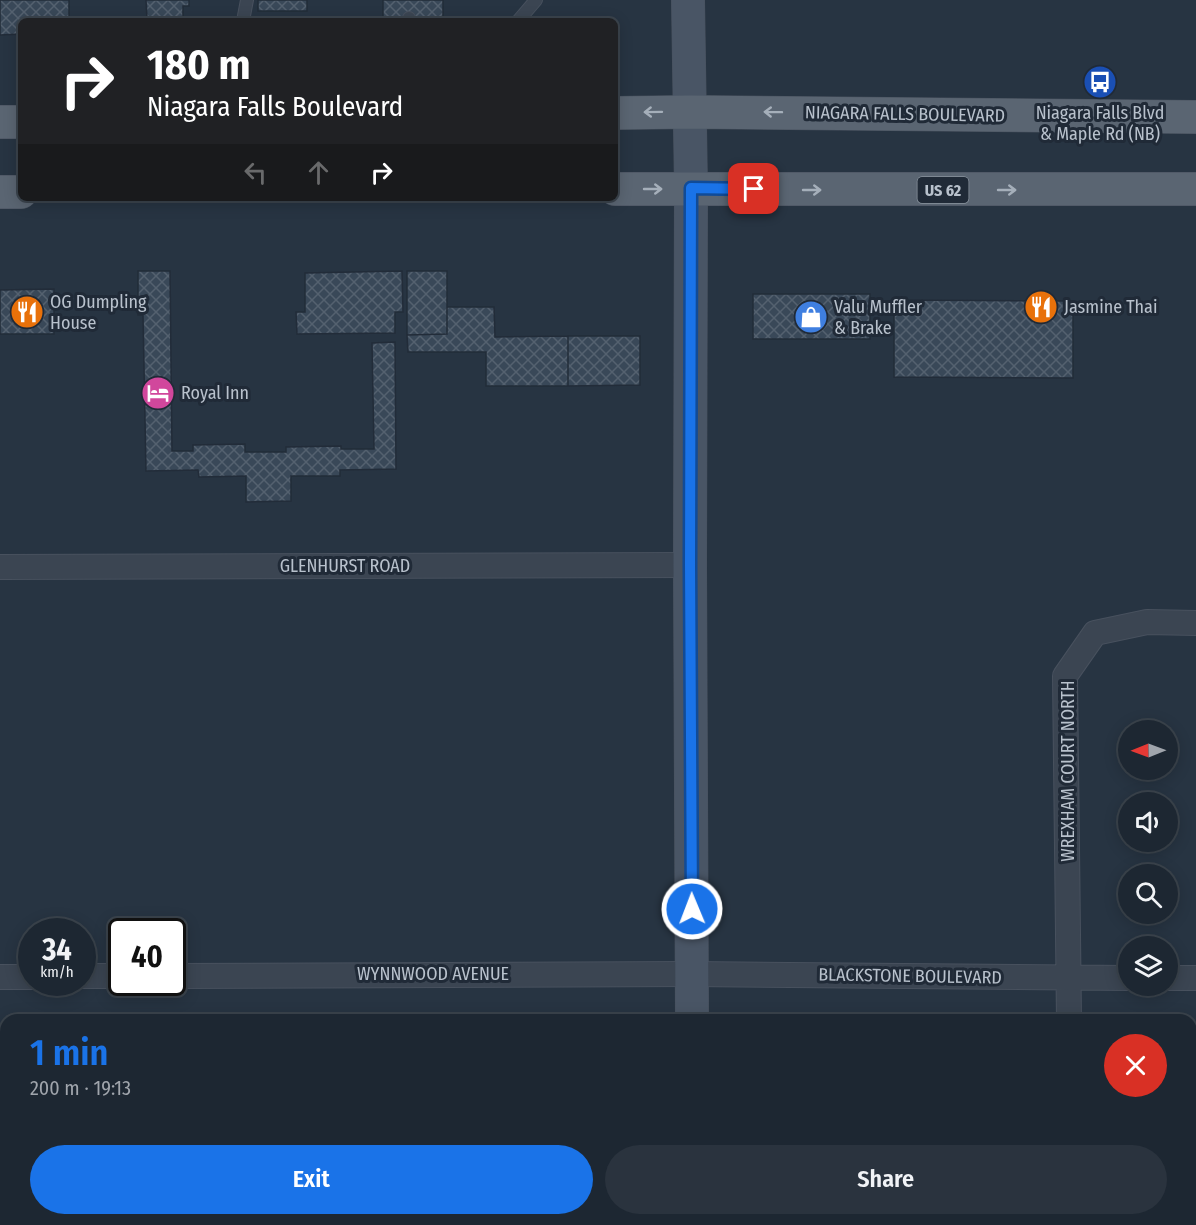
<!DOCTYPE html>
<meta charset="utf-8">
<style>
:root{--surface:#1d2732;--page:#2a333e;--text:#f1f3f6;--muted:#a0a5ac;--line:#3b444d;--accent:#1a73e8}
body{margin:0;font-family:"Fira Sans Condensed",sans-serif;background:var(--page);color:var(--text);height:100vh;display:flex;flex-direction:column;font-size:22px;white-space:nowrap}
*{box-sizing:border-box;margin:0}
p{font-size:20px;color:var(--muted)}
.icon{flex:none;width:33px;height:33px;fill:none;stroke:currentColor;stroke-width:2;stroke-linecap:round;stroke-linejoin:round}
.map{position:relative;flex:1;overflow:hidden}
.panel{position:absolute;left:0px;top:1014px;width:1197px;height:212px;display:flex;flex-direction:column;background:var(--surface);border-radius:18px 18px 0 0;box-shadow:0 3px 15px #0003,0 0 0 2px var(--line)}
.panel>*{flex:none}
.hud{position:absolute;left:18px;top:18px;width:600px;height:183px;border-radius:9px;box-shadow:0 3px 15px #0003,0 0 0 2px var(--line);background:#202124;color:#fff;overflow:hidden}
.needle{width:39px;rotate:269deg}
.buttons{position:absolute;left:1118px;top:720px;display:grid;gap:12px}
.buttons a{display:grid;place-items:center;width:60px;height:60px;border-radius:50%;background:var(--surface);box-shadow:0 3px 15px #0003,0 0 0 2px var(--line);font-size:30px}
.speed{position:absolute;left:18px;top:918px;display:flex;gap:12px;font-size:30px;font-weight:700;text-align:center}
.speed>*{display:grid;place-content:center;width:78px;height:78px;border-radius:50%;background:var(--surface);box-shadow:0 3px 15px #0003,0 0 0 2px var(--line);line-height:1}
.speed small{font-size:15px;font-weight:400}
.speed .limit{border:3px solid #111;border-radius:9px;background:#fff;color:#111}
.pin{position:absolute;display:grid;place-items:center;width:51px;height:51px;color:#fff;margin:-26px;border-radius:12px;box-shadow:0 3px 9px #0006}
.me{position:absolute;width:66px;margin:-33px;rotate:359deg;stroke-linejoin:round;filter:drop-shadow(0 0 4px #0008)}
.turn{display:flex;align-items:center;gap:21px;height:126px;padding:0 30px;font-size:27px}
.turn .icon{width:78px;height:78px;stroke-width:2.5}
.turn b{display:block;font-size:42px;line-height:51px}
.lanes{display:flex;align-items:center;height:57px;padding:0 30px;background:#0003;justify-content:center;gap:30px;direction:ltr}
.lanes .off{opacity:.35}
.round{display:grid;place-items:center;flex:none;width:63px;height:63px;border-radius:32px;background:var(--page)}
.summary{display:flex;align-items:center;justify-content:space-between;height:102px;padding:0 30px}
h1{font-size:36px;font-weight:600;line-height:45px;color:var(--accent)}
.action{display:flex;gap:12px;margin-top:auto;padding:12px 30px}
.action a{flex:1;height:69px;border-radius:36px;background:var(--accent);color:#fff;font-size:24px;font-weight:600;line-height:69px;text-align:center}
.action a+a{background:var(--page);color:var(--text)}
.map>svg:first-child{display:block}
.building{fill:url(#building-cross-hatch);stroke:#222c39;stroke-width:1.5}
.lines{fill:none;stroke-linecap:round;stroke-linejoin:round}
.lane-casing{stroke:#48515e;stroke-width:14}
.street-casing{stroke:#48515e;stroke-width:26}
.secondary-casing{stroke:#48515e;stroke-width:34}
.primary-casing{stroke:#48515e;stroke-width:34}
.lane{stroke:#3b4552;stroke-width:12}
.street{stroke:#3b4552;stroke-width:24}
.secondary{stroke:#495565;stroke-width:33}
.primary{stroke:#5a6572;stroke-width:33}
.oneway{stroke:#a5afba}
.route-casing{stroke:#114b97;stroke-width:15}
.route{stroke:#1a73e8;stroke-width:10}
.labels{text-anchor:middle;stroke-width:6;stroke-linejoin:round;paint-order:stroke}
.shield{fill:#202a37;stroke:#8a949f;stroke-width:1.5}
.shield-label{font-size:16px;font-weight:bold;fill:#b8c1cc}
.poi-label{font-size:18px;fill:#b8c1cc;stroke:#202a37;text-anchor:start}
.street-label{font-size:18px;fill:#b8c1cc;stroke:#202a37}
</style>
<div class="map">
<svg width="1196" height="1225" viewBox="0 0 1196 1225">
<defs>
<pattern id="building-cross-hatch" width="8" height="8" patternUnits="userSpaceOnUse" patternTransform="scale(1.5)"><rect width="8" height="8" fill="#394858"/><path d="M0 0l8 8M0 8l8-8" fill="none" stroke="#54616f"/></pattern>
</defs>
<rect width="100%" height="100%" fill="#273442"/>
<path class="building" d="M0,0H69V21H21V34L0,35Z
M146,0H189V6H183V18L147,19Z
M258,0H307V11H258Z
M383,0H443V17L383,18Z
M138,271H170L172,451H193V445L245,444V452H286V447L341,446V449H374L372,343L395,342L396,469L340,470V476H291V501L246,502V476L199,477L198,470L146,471L143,315H138Z
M402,271L403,312H395V333L297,334L296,312H305V273Z
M407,271H447V334L407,335Z
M54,289V334H0V290Z
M753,294H870V339H753Z
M894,300L1073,301V378L894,377Z
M447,307H494L495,337L568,336V386H486V352H408L407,335L447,334Z
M568,336H640V385L568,386Z"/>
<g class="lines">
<defs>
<path id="lane" d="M409,18V21
M243,21L247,0
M518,21L536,0"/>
<path id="street" d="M0,567L690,565
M82,976H122
M172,976L693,974L1128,978
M0,977H32
M1167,978H1196
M1069,1020L1065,676L1095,633L1147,622L1196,623
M1069,1225V1220"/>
<path id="secondary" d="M688,0L691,188L690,565L692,1020
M691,1225V1220"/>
<path id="primary" d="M615,113L690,112L1196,117
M0,122H21
M615,189H1196
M0,192H21"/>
</defs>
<use href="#lane" class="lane-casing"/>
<use href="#street" class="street-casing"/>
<use href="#secondary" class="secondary-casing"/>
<use href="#primary" class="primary-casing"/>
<use href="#lane" class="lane"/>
<use href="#street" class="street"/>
<use href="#secondary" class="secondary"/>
<use href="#primary" class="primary"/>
</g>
<defs><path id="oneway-shaft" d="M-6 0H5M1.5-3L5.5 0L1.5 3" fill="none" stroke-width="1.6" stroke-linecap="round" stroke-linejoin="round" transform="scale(1.5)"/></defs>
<g class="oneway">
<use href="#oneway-shaft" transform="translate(653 112) rotate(179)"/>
<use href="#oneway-shaft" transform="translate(773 112) rotate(-179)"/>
<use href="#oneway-shaft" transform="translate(653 189)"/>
<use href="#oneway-shaft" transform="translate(812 190)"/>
<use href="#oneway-shaft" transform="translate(1007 190)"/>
</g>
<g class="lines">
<defs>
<path id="route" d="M692,909L690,565L691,188L754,189"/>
</defs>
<use href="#route" class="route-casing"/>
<use href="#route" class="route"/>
</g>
<defs>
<symbol id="bus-disc" viewBox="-11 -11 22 22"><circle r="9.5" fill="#1a4fb4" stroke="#202a37"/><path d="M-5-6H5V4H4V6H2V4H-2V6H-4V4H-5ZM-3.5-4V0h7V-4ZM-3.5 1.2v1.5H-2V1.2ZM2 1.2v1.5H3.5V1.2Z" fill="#fff"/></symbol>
<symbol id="restaurant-disc" viewBox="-11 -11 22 22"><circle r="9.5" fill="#e8710a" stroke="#202a37"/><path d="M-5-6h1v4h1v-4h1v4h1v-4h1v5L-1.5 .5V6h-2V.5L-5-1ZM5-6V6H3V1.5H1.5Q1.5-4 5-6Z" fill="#fff"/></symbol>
<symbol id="shop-disc" viewBox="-11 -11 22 22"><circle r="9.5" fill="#3f7fe0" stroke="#202a37"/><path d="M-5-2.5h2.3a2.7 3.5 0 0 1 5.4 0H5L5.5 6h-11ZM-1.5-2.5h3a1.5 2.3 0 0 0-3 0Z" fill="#fff"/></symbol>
<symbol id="hotel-disc" viewBox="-11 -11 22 22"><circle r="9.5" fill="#d1479c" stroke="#202a37"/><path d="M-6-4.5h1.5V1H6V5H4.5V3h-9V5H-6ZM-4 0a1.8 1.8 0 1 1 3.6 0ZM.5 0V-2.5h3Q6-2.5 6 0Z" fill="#fff"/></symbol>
</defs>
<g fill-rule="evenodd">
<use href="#bus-disc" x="1081" y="63" width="38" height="38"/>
<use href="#restaurant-disc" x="1022" y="288" width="38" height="38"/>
<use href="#restaurant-disc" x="8" y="293" width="38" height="38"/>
<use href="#shop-disc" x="792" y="298" width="38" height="38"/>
<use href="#hotel-disc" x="139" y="374" width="38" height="38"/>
</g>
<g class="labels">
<rect class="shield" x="917.5" y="177" width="51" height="26" rx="4.5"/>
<g class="shield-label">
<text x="943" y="196">US 62</text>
</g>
<g class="poi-label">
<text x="1100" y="119" text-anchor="middle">Niagara Falls Blvd<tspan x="1100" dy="21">&amp; Maple Rd (NB)</tspan></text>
<text x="50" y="308">OG Dumpling<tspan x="50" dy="21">House</tspan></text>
<text x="834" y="313">Valu Muffler<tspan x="834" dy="21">&amp; Brake</tspan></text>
<text x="1064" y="313">Jasmine Thai</text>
<text x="181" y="399">Royal Inn</text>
</g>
<g class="street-label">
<text transform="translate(905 114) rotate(1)" y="6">NIAGARA FALLS BOULEVARD</text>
<text x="345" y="572">GLENHURST ROAD</text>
<text transform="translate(1068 771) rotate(-90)" y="6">WREXHAM COURT NORTH</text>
<text x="433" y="980">WYNNWOOD AVENUE</text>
<text transform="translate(910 976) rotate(1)" y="6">BLACKSTONE BOULEVARD</text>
</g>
</g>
</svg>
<div class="buttons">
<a><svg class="needle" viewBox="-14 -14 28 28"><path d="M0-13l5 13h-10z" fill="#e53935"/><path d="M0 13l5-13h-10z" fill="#a0a5ac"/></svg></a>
<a><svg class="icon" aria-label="sound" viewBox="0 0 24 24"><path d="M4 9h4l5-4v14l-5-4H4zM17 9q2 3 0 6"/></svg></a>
<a><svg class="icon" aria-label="search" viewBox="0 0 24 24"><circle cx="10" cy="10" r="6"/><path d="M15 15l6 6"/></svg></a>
<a><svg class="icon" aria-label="layers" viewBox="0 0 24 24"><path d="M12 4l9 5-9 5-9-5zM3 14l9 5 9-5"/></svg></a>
</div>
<div class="speed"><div>34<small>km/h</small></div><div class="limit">40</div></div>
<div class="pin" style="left:754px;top:189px;background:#d93025"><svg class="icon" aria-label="arrive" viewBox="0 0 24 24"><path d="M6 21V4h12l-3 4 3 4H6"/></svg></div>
<svg class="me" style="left:692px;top:909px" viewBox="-20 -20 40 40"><circle r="17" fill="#1a73e8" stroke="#fff" stroke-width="3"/><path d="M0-11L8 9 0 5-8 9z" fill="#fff"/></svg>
<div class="hud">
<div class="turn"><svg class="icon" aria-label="right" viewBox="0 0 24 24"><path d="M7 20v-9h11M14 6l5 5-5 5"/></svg><div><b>180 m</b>Niagara Falls Boulevard</div></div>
<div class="lanes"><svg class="icon off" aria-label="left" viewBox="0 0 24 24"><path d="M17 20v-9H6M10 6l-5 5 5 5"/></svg><svg class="icon off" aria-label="ahead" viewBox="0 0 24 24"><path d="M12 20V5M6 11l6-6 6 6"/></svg><svg class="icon" aria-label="right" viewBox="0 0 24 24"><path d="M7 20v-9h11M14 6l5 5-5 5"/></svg></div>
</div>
<section class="panel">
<div class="summary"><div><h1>1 min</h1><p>200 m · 19:13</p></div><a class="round" style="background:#d93025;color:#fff"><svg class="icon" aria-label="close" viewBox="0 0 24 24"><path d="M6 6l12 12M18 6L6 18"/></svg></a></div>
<div class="action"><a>Exit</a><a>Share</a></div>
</section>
</div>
